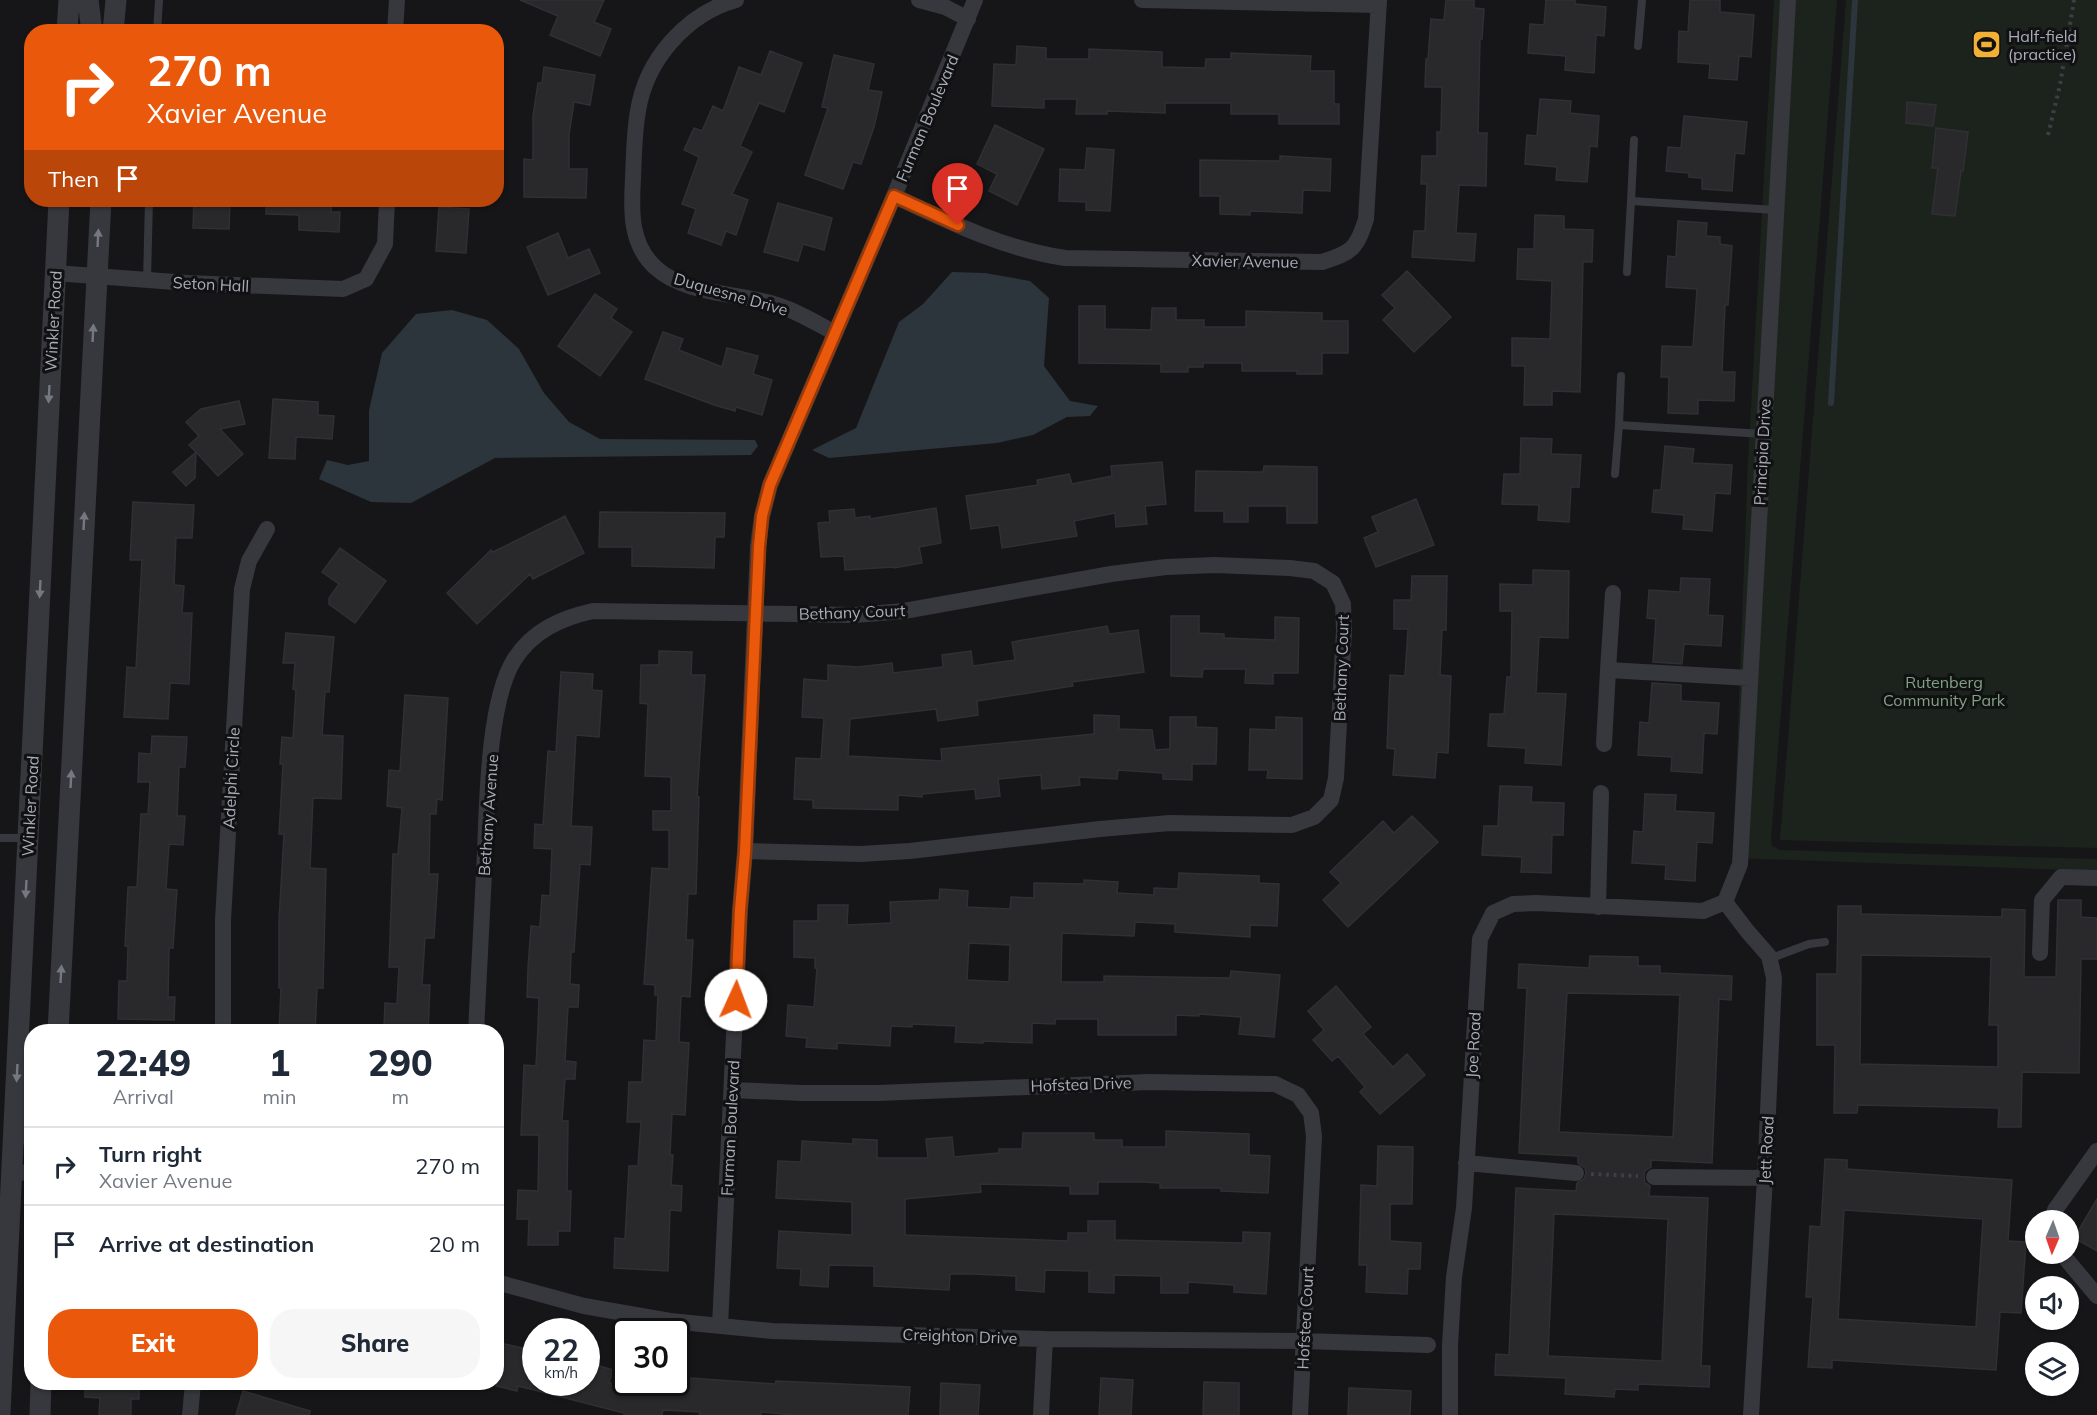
<!DOCTYPE html>
<style>
:root{--surface:#fff;--page:#f6f6f7;--text:#1f2937;--muted:#747a83;--line:#e0e1e3;--accent:#ea580c}
body{margin:0;font-family:Mulish,sans-serif;background:var(--page);color:var(--text);height:100vh;display:flex;flex-direction:column;font-size:22px;white-space:nowrap}
*{box-sizing:border-box;margin:0}
p{font-size:20px;color:var(--muted)}
.icon{flex:none;width:33px;height:33px;fill:none;stroke:currentColor;stroke-width:2;stroke-linecap:round;stroke-linejoin:round}
.map{position:relative;flex:1;overflow:hidden}
.side{position:absolute;left:24px;top:1024px;width:480px;height:366px;display:flex;flex-direction:column;background:var(--surface);border-radius:24px;box-shadow:0 2px 4px #0004}
.side>*{flex:none}
.guide{position:absolute;left:24px;top:24px;width:480px;height:183px;border-radius:24px;box-shadow:0 2px 4px #0004;background:#ea580c;color:#fff;overflow:hidden}
.needle{width:39px;rotate:182deg}
.buttons{position:absolute;left:2025px;top:1210px;display:grid;gap:12px}
.buttons a{display:grid;place-items:center;width:54px;height:54px;border-radius:50%;background:var(--surface);box-shadow:0 2px 4px #0004;font-size:30px}
.speed{position:absolute;left:522px;top:1318px;display:flex;gap:12px;font-size:30px;font-weight:700;text-align:center}
.speed>*{display:grid;place-content:center;width:78px;height:78px;border-radius:50%;background:var(--surface);box-shadow:0 2px 4px #0004;line-height:1}
.speed small{font-size:15px;font-weight:400}
.speed .limit{border:3px solid #111;border-radius:9px;background:#fff;color:#111}
.pin{position:absolute;display:grid;place-items:center;width:51px;height:51px;color:#fff;margin:-62px -26px;border-radius:50% 50% 50% 0;rotate:-45deg;box-shadow:0 0 6px #0007}
.pin .icon{rotate:45deg}
.me{position:absolute;width:66px;margin:-33px;rotate:2deg;stroke-linejoin:round;filter:drop-shadow(0 0 4px #0008)}
.turn{display:flex;align-items:center;gap:21px;height:126px;padding:0 24px;font-size:27px}
.turn .icon{width:78px;height:78px;stroke-width:2.5}
.turn b{display:block;font-size:42px;line-height:51px}
.then{display:flex;align-items:center;height:57px;padding:0 24px;background:#0003;gap:12px;font-size:22px}
.eta{display:flex;justify-content:space-evenly;align-items:center;height:102px;text-align:center}
.eta b{font-size:36px;font-weight:800;line-height:42px}
.primary-button{display:flex;gap:12px;margin-top:auto;padding:12px 24px}
.primary-button a{flex:1;height:69px;border-radius:24px;background:var(--accent);color:#fff;font-size:24px;font-weight:800;line-height:69px;text-align:center}
.primary-button a+a{background:var(--page);color:var(--text)}
ul{padding:0;list-style:none}
li{display:flex;align-items:center;gap:18px;height:78px;padding:0 24px;border-top:2px solid var(--line)}
li div{flex:1}
li b{display:block;font-size:22px}
li em{font-style:normal}
.map>svg:first-child{display:block}
.park{fill:#1c231d}
.water{fill:#2c353c}
.lines{fill:none;stroke-linecap:round;stroke-linejoin:round}
.stream{stroke:#2c353c;stroke-width:6}
.building{fill:#29292c;stroke:#303034;stroke-width:1.5;fill-rule:evenodd}
.path{stroke:#3d3f44;stroke-width:4;stroke-dasharray:3 4.5;stroke-linecap:butt}
.service{stroke:#37383d;stroke-width:8}
.minor{stroke:#37383d;stroke-width:16}
.tertiary{stroke:#37383d;stroke-width:21}
.oneway{fill:#757881}
.route-casing{stroke:#983908;stroke-width:15}
.route{stroke:#ea580c;stroke-width:10}
.labels{text-anchor:middle;stroke-width:6;stroke-linejoin:round;paint-order:stroke}
.poi-label{font-size:16px;fill:#a8adb8;stroke:#111113;text-anchor:start}
.street-label{font-size:16px;fill:#a8adb8;stroke:#111113}
.park-label{font-size:16px;fill:#7fa381;stroke:#111113}
</style>
<div class="map">
<svg width="2097" height="1415" viewBox="0 0 2097 1415">
<rect width="100%" height="100%" fill="#161618"/>
<path class="park" d="M1774,0H1837L1771,839L1772,846L1780,850L2097,859V871L1733,858L1748,461Z
M1846,0H2097V848L1780,840Z"/>
<path class="water" d="M952,272L985,273L1030,281L1049,298L1044,366L1070,401L1098,406L1090,416L1067,417L1033,435L997,443L829,458L812,450L856,428L899,322L923,304Z
M452,310L487,320L519,349L544,393L569,422L600,439L755,440L758,446L751,455L495,458L411,503L371,502L319,479L327,460L348,465L369,461V410L382,353L416,314Z"/>
<g class="lines">
<path class="stream" d="M1831,403L1855,0"/>
</g>
<path class="building" d="M520,0H604L594,22L611,29L600,56L550,35L558,16Z
M1446,0H1474V8L1484,9L1482,39H1480L1478,133H1487L1486,186L1459,185L1456,233L1476,234L1474,261L1412,257L1414,231H1425L1427,184H1421L1422,156H1437V132H1441L1442,87H1425L1426,59H1428L1431,19L1444,20Z
M1546,0H1575V4L1606,7L1604,36L1596,35L1594,73L1565,70L1566,56L1528,53L1530,24L1544,25Z
M1690,0H1720V12L1754,15L1751,57L1739,56L1737,80L1709,78L1710,64L1678,62L1679,31L1688,32Z
M1017,46L1046,48V59H1089V49L1162,52V67L1205,68L1206,59H1231V53L1311,56L1310,71H1334V104H1339V124H1279V114H1231V103H1165V113L1107,111V114H1076L1077,99H1044V108L992,106L994,64L1016,65Z
M770,51L802,63L784,112L759,103L740,146L752,152L732,194L748,200L736,235L726,231L721,245L688,233L696,209L682,204L699,157L684,150L694,128L702,131L713,106L723,111L739,67L761,75Z
M834,55L874,64L868,90L882,92L874,127L861,164L853,162L843,189L805,175L828,108L822,107Z
M544,67L595,75L590,105L574,102L569,135V169H587L586,198L524,197V159L533,160V116L538,83H542Z
M1540,99L1571,101L1570,113L1599,116L1597,147L1590,146L1587,182L1556,180L1557,167L1525,164L1527,135L1537,136Z
M1907,102L1936,105L1933,126L1906,123Z
M1684,116L1747,122L1744,154L1735,153L1732,191L1702,189V178L1689,177V173L1666,171L1668,147L1681,148Z
M995,125L1044,149L1017,205L989,191L997,174L977,164Z
M1936,128L1968,132L1963,171H1961L1955,216L1932,214L1938,168H1932Z
M1087,148L1114,150L1110,211L1086,210V202L1059,201L1060,169L1085,170Z
M1280,156L1331,159L1330,191L1303,190L1302,213L1250,211V215L1220,214V196H1200V160L1280,161Z
M194,200H226V203H230L229,229L193,228Z
M266,200H332L331,212H340L339,232L299,230V215L266,214Z
M778,203L832,218L824,250L803,244L798,261L764,252Z
M439,207L469,209L466,253L436,251Z
M1535,215L1564,216V229L1593,230L1592,262H1583L1580,392L1552,391V405H1524L1525,366H1512V338L1550,339L1552,281L1517,279L1518,249H1534Z
M1678,221L1707,223L1706,236L1720,237V244L1732,246L1728,305H1725L1722,372H1735L1734,401L1698,400V414L1668,413L1669,377H1661L1662,346L1693,347L1697,289L1666,287L1668,256L1676,257Z
M558,233L568,258L589,249L600,273L548,295L527,247Z
M1407,271L1451,317L1414,352L1383,320L1395,308L1382,295Z
M595,294L617,309L611,318L632,332L600,376L558,346Z
M1079,306H1105V329L1151,330L1152,308H1176V320H1204V327H1246V311L1322,313V321H1348V353H1322V374H1297V371H1242V363H1203V367H1188V372H1161V364L1079,363Z
M663,332L683,339L679,350L722,367L727,348L758,356L753,374L772,380L762,415L736,407L735,411L714,405L645,379Z
M273,399L318,402V415L334,416L332,439L296,437L295,459L269,458Z
M239,401L245,424L220,429L243,454L218,476L196,452L195,478L186,486L173,472L196,452L189,445L199,436L186,422L201,409Z
M1521,438L1552,439L1551,454L1581,455L1579,487H1571L1569,522L1538,520L1539,505L1502,504L1504,474H1520Z
M1665,446L1694,449L1692,463L1732,465L1730,494L1715,493L1712,531L1683,529L1684,515L1652,512L1654,490H1661Z
M1162,462L1166,504L1145,506L1147,524L1116,527L1115,513L1074,521L1077,536L1002,548L999,525L971,529L966,496L1038,485L1037,480L1069,474L1072,484L1112,476L1111,466Z
M1264,466L1317,467V523H1287V506H1248V522H1224V511H1195L1196,471L1263,472Z
M1416,499L1434,545L1376,567L1364,538L1378,532L1372,517Z
M133,502L194,505L192,538H176L174,585L184,586L182,613H192L189,684L170,683L168,719L124,717L127,667L136,668L142,560H130Z
M936,508L941,543L919,547L922,563L894,568L893,567L845,570L844,556L821,557L818,523L830,522L829,511L854,509L855,518L870,516V519Z
M600,512L725,513L724,537H715L714,568L632,566V547H599Z
M565,516L584,553L533,579L530,574L477,624L447,593L491,550L493,552Z
M340,548L386,581L355,623L329,604V598L339,584L322,572Z
M1533,570L1569,571L1568,638L1539,637L1536,693L1566,694L1561,765L1525,763L1526,748L1488,746L1490,714H1504L1507,677H1511L1512,611H1500V584L1533,585Z
M1412,576H1447L1446,630H1442L1440,675L1451,676L1448,753L1437,752L1435,778L1393,775L1395,749L1387,748L1390,675L1405,676L1408,629H1394V600H1411Z
M1681,578L1710,579L1708,615L1723,616L1721,646L1684,644L1682,664L1653,662L1656,619L1647,618L1649,590L1680,592Z
M1171,616H1199V633L1224,634V638L1275,640V617L1299,618L1298,673H1273V684L1245,683L1246,669H1203L1202,677L1171,676Z
M1107,626L1109,634L1138,630L1144,672L1072,682L1073,686L977,701L978,715L938,721L936,709L850,719L848,756L942,761L941,749L1094,734V715L1119,716V729L1152,730L1155,750L1170,749V717H1196V727L1217,728L1216,764H1192V780L1163,779V773L1118,770L1117,779L1079,777L1080,785L1042,789L1041,775L998,779L1000,796L976,799L975,789L922,794V797L898,795V810L813,808V800L794,799L796,758L821,759L824,718L802,717L804,679L828,681V665L858,667L892,663L893,673L943,667L942,655L971,651L973,666L1015,660L1012,642Z
M286,633L334,637L329,692H325L322,735L343,736L341,799L313,798L310,868L326,869L323,988H317L315,1032H279L281,988H279V920L284,834H279L283,764H280L282,737L293,738L296,690L293,689L295,663H283Z
M659,651L692,652L691,675H705L697,797H699L696,894H688L686,940H693L690,997L681,996L679,1042L689,1043L685,1115L672,1114L670,1155H673L671,1185L682,1186L681,1211L670,1210L668,1271L614,1268L615,1238L625,1239L629,1166H638L641,1122H627L629,1082H642L644,1040L656,1041L658,995H655V985L644,984L652,868L669,869V830H653V811H671V777L645,776L648,704L640,703L641,665H659Z
M561,672L593,674L592,690L602,691L599,737L576,735L571,826L592,827L590,865L580,864L574,952H571L570,984L579,985L578,1007H568L565,1061L576,1062L575,1079H565L562,1121H568L567,1191H571L570,1231H558V1245H528L529,1219H517L518,1190L538,1191L539,1135H521L524,1065L536,1066L538,1027L539,998L527,997L528,968L531,926L540,927L542,895L550,896L552,849L534,848L535,824L543,825L548,751L556,752Z
M1652,683L1681,685V701L1719,703L1717,734L1704,733L1702,773L1671,771L1672,757L1638,755L1640,722L1649,723Z
M405,695L448,698L442,800L437,799L436,814H430L429,874H438L434,938H425L422,985H430L428,1032H397V1029L384,1028L385,1003L397,1004L399,967H389L393,854H398L402,808L387,806L389,770L400,771Z
M1276,717L1302,718V779L1267,778L1268,770H1249L1250,729L1276,730Z
M152,736L187,737L185,767H179L177,816H185L183,845L169,844L166,889L177,890L173,948H169L168,997H175L174,1020L118,1019L119,981H127L128,946H125L128,887H137L141,814H148L150,782H138L139,753L151,754Z
M1500,786L1532,787L1531,802L1564,803L1563,835H1552L1551,873L1521,872L1522,857L1482,855L1484,826H1498Z
M1645,794L1676,795L1675,811L1714,813L1712,843L1697,842L1695,881L1665,879L1666,865L1632,863L1634,831L1643,832Z
M1412,816L1438,842L1348,927L1323,900L1341,883L1330,872L1383,821L1394,833Z
M1179,873L1259,876V883L1279,884L1277,926L1250,925V937L1175,932V924L1135,922L1134,936L1062,933L1061,982H1104V976L1230,978L1231,971L1280,975L1274,1037L1239,1034L1241,1017L1199,1014V1016L1176,1015V1035H1098V1019H1055V1024L1032,1023V1043L983,1041V1043L955,1042L956,1026L912,1024V1027L891,1026L890,1046L837,1043V1049L806,1047L807,1038L786,1036L788,1005L814,1007L817,968H815V958L794,957V921H818V905H848L847,925L891,923L890,902L939,900L940,889L968,891L967,907L1010,909L1011,897L1034,898V883L1084,884V880L1118,882L1117,893L1154,895V888L1178,889ZM969,943L1010,945L1009,982L967,980Z
M2058,900H2081V917L2097,918V959H2081L2079,1073L2022,1072L2021,1127H1998L1999,1108L1858,1105L1857,1113H1834L1835,1045H1817V974H1837L1838,906H1861V914L2002,917V909L2025,910L2024,977H2056ZM1861,955L1991,957L1989,1025H1998V1067L1860,1064Z
M1590,956L1638,957V966H1660V973L1732,976L1731,1000L1719,999L1712,1163L1651,1160V1167L1645,1171L1644,1176L1645,1183L1650,1186L1649,1196L1708,1198L1701,1366H1710L1709,1387L1638,1384V1390L1615,1389L1614,1397L1565,1394L1566,1378L1495,1375L1496,1354L1509,1355L1516,1188L1576,1191L1577,1183L1584,1179L1586,1173L1585,1168L1578,1163V1156L1519,1153L1527,988H1518L1519,964L1589,968ZM1567,993L1680,995L1673,1137L1559,1132ZM1554,1214L1668,1219L1662,1361L1548,1356Z
M1336,986L1371,1027L1363,1034L1393,1067L1407,1054L1425,1075L1380,1114L1360,1092L1365,1087L1338,1056L1332,1061L1313,1040L1324,1030L1308,1011Z
M1166,1131L1249,1134V1155L1270,1156L1268,1193L1221,1191V1188H1160V1183L1143,1182H1098V1194H1070V1186L980,1184L981,1192L905,1199V1235L1068,1241V1233H1088V1221H1115V1240L1243,1243V1232L1270,1233L1266,1294L1234,1292V1285L1188,1282V1293H1161V1276L1114,1275V1293L1089,1292V1271L1045,1270L1044,1292L1016,1290V1276L973,1274H950L949,1290L874,1286V1266L829,1265L828,1287L800,1285L801,1269L777,1268L779,1231L852,1235V1202L776,1198L778,1161L801,1162L802,1141L853,1144V1139L877,1140V1158H928L926,1139L952,1137L954,1157L999,1153V1149H1022L1023,1133H1094V1140H1122V1147H1166Z
M1378,1146L1413,1147L1412,1204H1390V1241L1421,1243L1420,1269H1408L1407,1294L1366,1292L1367,1265H1359L1361,1185L1377,1186Z
M1825,1159L1847,1160V1169L2012,1180L2008,1241L2026,1242L2021,1313L2000,1312L1996,1370L1832,1360V1368L1808,1367L1813,1297H1806L1810,1226L1821,1227ZM1844,1210L1983,1219L1976,1327L1838,1319Z
M2097,1199V1251L2074,1238Z
M496,1342L536,1351V1362L530,1389L518,1386L517,1391L496,1386Z
M586,1362L613,1370L609,1383H676V1377L775,1384L776,1381L910,1387L908,1415H794L761,1412V1415H699L700,1412L663,1410L662,1415H624V1413L530,1389L531,1383H586Z
M1101,1378L1133,1380L1131,1415H1099Z
M1204,1382L1239,1383V1415H1203Z
M85,1383H139V1399H131V1415H99L100,1398L85,1397Z
M941,1383L980,1385L978,1415H940Z
M1349,1388L1411,1391L1410,1415H1348Z
M243,1391L310,1411L309,1415H236Z"/>
<g class="lines">
<path class="path" d="M2048,135L2060,85L2074,0
M1591,1174L1638,1176"/>
<path class="service" d="M157,32L159,0
M1638,46L1642,0
M1631,201L1634,140
M1627,272L1631,201L1776,210
M147,280L149,200
M1619,425L1621,376
M1615,474L1619,425L1763,434
M0,838H28
M1769,959L1809,944L1825,942"/>
<path class="minor" d="M736,0C686,14 646,60 638,111C634,133 634,156 633,179C631,211 630,245 656,268C685,295 741,293 777,305C797,311 816,323 835,333
M919,0L945,7L968,19
M1142,0L1379,5
M395,32L397,0
M894,196C949,222 1004,249 1065,258L1322,262C1352,253 1357,248 1366,219L1379,0
M55,273L188,283L343,289L366,279L385,244L387,200
M1608,670L1613,593
M1604,744L1608,670L1750,678
M1725,902L1740,864L1788,0
M1725,902L1748,932L1769,956L1774,978L1765,1178L1751,1415
M1598,907L1601,793
M2040,953L2042,900L2061,877L2097,878
M223,1032V920L242,589L249,561L267,529
M476,1032C479,972 482,913 485,853C487,803 488,702 514,660C532,631 561,618 593,611L855,615L904,611L1111,574L1166,567L1215,565L1290,568L1314,571L1333,583L1343,604L1344,630L1336,778L1331,800L1314,817L1292,825L1170,823L1100,829L910,851L860,854L745,851
M732,1090L802,1093H878L1149,1082L1275,1084L1298,1095L1311,1113L1314,1136L1300,1415
M14,1135L32,1136
M1466,1163L1576,1173
M12,1172L32,1173
M1654,1177L1765,1178
M2054,1221L2055,1210L2097,1151
M2062,1254L2097,1296
M496,1282L584,1306L670,1321L772,1331L1045,1339L1304,1341L1428,1345
M720,1326L740,910L745,851L758,546L762,516L770,485L894,196L975,0
M190,1415L193,1383
M1041,1415L1045,1339
M1450,1415V1345L1454,1277L1464,1208L1480,939L1493,913L1513,904L1536,903L1703,911L1725,902"/>
<path class="tertiary" d="M88,0L92,32
M67,32L69,0
M113,32L116,0
M58,1032L101,200
M0,1413L59,200
M40,1415L41,1383"/>
</g>
<defs><path id="oneway-solid" d="M-6-.8H1V-3.2L6.5 0L1 3.2V.8H-6Z" transform="scale(1.5)"/></defs>
<g class="oneway">
<use href="#oneway-solid" transform="translate(98 238) rotate(-87)"/>
<use href="#oneway-solid" transform="translate(93 333) rotate(-87)"/>
<use href="#oneway-solid" transform="translate(49 394) rotate(93)"/>
<use href="#oneway-solid" transform="translate(84 521) rotate(-87)"/>
<use href="#oneway-solid" transform="translate(40 589) rotate(93)"/>
<use href="#oneway-solid" transform="translate(71 779) rotate(-87)"/>
<use href="#oneway-solid" transform="translate(26 889) rotate(93)"/>
<use href="#oneway-solid" transform="translate(61 974) rotate(-87)"/>
<use href="#oneway-solid" transform="translate(17 1073) rotate(93)"/>
</g>
<g class="lines">
<defs>
<path id="route" d="M736,1000L740,910L745,852L759,546L762,516L770,485L894,196L958,225"/>
</defs>
<use href="#route" class="route-casing"/>
<use href="#route" class="route"/>
</g>
<defs>
<symbol id="stadium-square" viewBox="-11 -11 22 22"><rect x="-9" y="-9" width="18" height="18" rx="4" fill="#f2b134" stroke="#111113"/><path d="M0-5a6.5 5 0 1 0 0 10a6.5 5 0 1 0 0-10ZM-3.5-1.8h7v3.6h-7Z" fill="#111"/></symbol>
</defs>
<g fill-rule="evenodd">
<use href="#stadium-square" x="1970" y="28" width="33" height="33"/>
</g>
<g class="labels">
<g class="poi-label">
<text x="2008" y="42">Half-field<tspan x="2008" dy="18">(practice)</tspan></text>
</g>
<g class="street-label">
<text transform="translate(927 118) rotate(-67)" y="6">Furman Boulevard</text>
<text transform="translate(1245 261) rotate(1)" y="6">Xavier Avenue</text>
<text transform="translate(211 284) rotate(3)" y="6">Seton Hall</text>
<text transform="translate(731 294) rotate(16)" y="6">Duquesne Drive</text>
<text transform="translate(53 321) rotate(-87)" y="6">Winkler Road</text>
<text transform="translate(1762 452) rotate(-87)" y="6">Principia Drive</text>
<text transform="translate(852 612) rotate(-2)" y="6">Bethany Court</text>
<text transform="translate(1341 668) rotate(-88)" y="6">Bethany Court</text>
<text transform="translate(231 778) rotate(-87)" y="6">Adelphi Circle</text>
<text transform="translate(30 806) rotate(-87)" y="6">Winkler Road</text>
<text transform="translate(488 815) rotate(-86)" y="6">Bethany Avenue</text>
<text transform="translate(1473 1045) rotate(-87)" y="6">Joe Road</text>
<text transform="translate(1081 1084) rotate(-2)" y="6">Hofstea Drive</text>
<text transform="translate(730 1128) rotate(-87)" y="6">Furman Boulevard</text>
<text transform="translate(1766 1150) rotate(-87)" y="6">Jett Road</text>
<text transform="translate(1305 1318) rotate(-87)" y="6">Hofstea Court</text>
<text transform="translate(960 1336) rotate(2)" y="6">Creighton Drive</text>
</g>
<g class="park-label">
<text x="1944" y="688">Rutenberg<tspan x="1944" dy="18">Community Park</tspan></text>
</g>
</g>
</svg>
<div class="buttons">
<a><svg class="needle" viewBox="-14 -14 28 28"><path d="M0-13l5 13h-10z" fill="#e53935"/><path d="M0 13l5-13h-10z" fill="#747a83"/></svg></a>
<a><svg class="icon" aria-label="sound" viewBox="0 0 24 24"><path d="M4 9h4l5-4v14l-5-4H4zM17 9q2 3 0 6"/></svg></a>
<a><svg class="icon" aria-label="layers" viewBox="0 0 24 24"><path d="M12 4l9 5-9 5-9-5zM3 14l9 5 9-5"/></svg></a>
</div>
<div class="speed"><div>22<small>km/h</small></div><div class="limit">30</div></div>
<div class="pin" style="left:958px;top:225px;background:#d93025"><svg class="icon" aria-label="arrive" viewBox="0 0 24 24"><path d="M6 21V4h12l-3 4 3 4H6"/></svg></div>
<svg class="me" style="left:736px;top:1000px" viewBox="-20 -20 40 40"><circle r="19" fill="#fff"/><path d="M0-13L10 11 0 6-10 11z" fill="#ea580c"/></svg>
<div class="guide">
<div class="turn"><svg class="icon" aria-label="right" viewBox="0 0 24 24"><path d="M7 20v-9h11M14 6l5 5-5 5"/></svg><div><b>270 m</b>Xavier Avenue</div></div>
<div class="then">Then<svg class="icon" aria-label="arrive" viewBox="0 0 24 24"><path d="M6 21V4h12l-3 4 3 4H6"/></svg></div>
</div>
<section class="side">
<div class="eta">
<div><b>22:49</b><p>Arrival</p></div>
<div><b>1</b><p>min</p></div>
<div><b>290</b><p>m</p></div>
</div>
<ul>
<li><svg class="icon" aria-label="right" viewBox="0 0 24 24"><path d="M7 20v-9h11M14 6l5 5-5 5"/></svg><div><b>Turn right</b><p>Xavier Avenue</p></div><em>270 m</em></li>
<li><svg class="icon" aria-label="arrive" viewBox="0 0 24 24"><path d="M6 21V4h12l-3 4 3 4H6"/></svg><div><b>Arrive at destination</b></div><em>20 m</em></li>
</ul>
<div class="primary-button"><a>Exit</a><a>Share</a></div>
</section>
</div>
